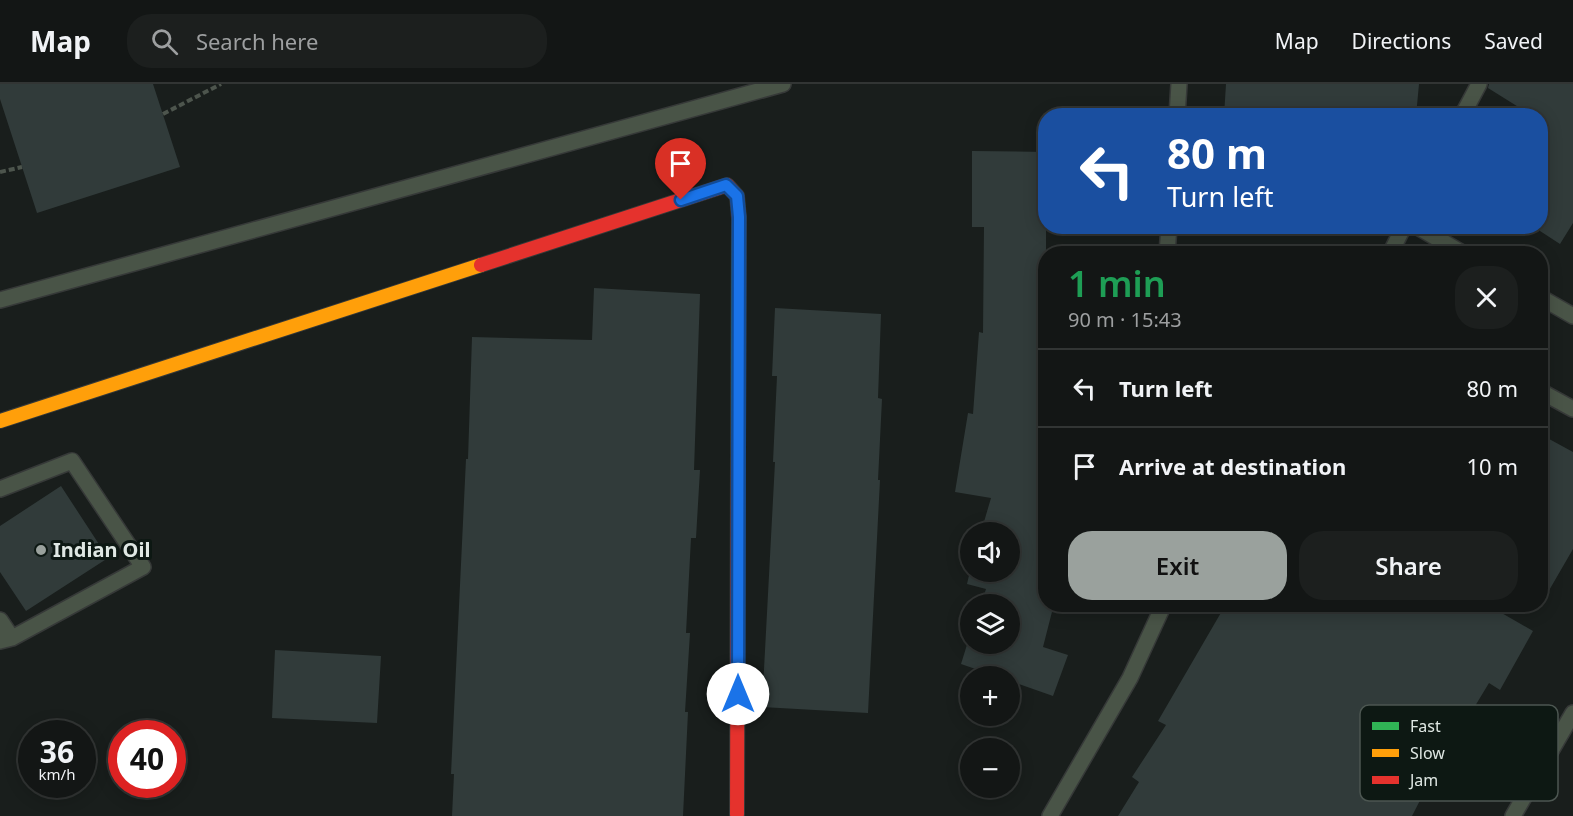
<!DOCTYPE html>
<meta charset="utf-8">
<style>
:root{--surface:#131615;--page:#1c1f1e;--text:#f1f3f6;--muted:#9d9fa0;--line:#323534;--accent:#9aa19d}
body{margin:0;font-family:"Noto Sans",sans-serif;background:var(--page);color:var(--text);height:100vh;display:flex;flex-direction:column;font-size:22px;white-space:nowrap}
*{box-sizing:border-box;margin:0}
p{font-size:20px;color:var(--muted)}
.icon{flex:none;width:33px;height:33px;fill:none;stroke:currentColor;stroke-width:2;stroke-linecap:round;stroke-linejoin:round}
.map{position:relative;flex:1;overflow:hidden}
.drawer{position:absolute;left:1038px;top:162px;width:510px;height:366px;display:flex;flex-direction:column;background:var(--surface);border-radius:24px;box-shadow:0 3px 15px #0003,0 0 0 2px var(--line)}
.drawer>*{flex:none}
.banner{position:absolute;left:1038px;top:24px;width:510px;height:126px;border-radius:24px;box-shadow:0 3px 15px #0003,0 0 0 2px var(--line);background:#1a4fa0;color:#fff;overflow:hidden}
.controls{position:absolute;left:960px;top:438px;display:grid;gap:12px}
.controls a{display:grid;place-items:center;width:60px;height:60px;border-radius:50%;background:var(--surface);box-shadow:0 3px 15px #0003,0 0 0 2px var(--line);font-size:30px}
.speed{position:absolute;left:18px;top:636px;display:flex;gap:12px;font-size:30px;font-weight:700;text-align:center}
.speed>*{display:grid;place-content:center;width:78px;height:78px;border-radius:50%;background:var(--surface);box-shadow:0 3px 15px #0003,0 0 0 2px var(--line);line-height:1}
.speed small{font-size:15px;font-weight:400}
.speed .limit{border:9px solid #d22;background:#fff;color:#111}
.pin{position:absolute;display:grid;place-items:center;width:51px;height:51px;color:#fff;margin:-62px -26px;border-radius:50% 50% 50% 0;rotate:-45deg;box-shadow:0 0 6px #0007}
.pin .icon{rotate:45deg}
.me{position:absolute;width:66px;margin:-33px;rotate:0deg;stroke-linejoin:round;filter:drop-shadow(0 0 4px #0008)}
.turn{display:flex;align-items:center;gap:21px;height:126px;padding:0 30px;font-size:27px}
.turn .icon{width:78px;height:78px;stroke-width:2.5}
.turn b{display:block;font-size:42px;line-height:51px}
.round{display:grid;place-items:center;flex:none;width:63px;height:63px;border-radius:24px;background:var(--page)}
.summary{display:flex;align-items:center;justify-content:space-between;height:102px;padding:0 30px}
h1{font-size:36px;font-weight:600;line-height:45px;color:#1e9e55}
.cta{display:flex;gap:12px;margin-top:auto;padding:12px 30px}
.cta a{flex:1;height:69px;border-radius:24px;background:var(--accent);color:#111;font-size:24px;font-weight:600;line-height:69px;text-align:center}
.cta a+a{background:var(--page);color:var(--text)}
ul{padding:0;list-style:none}
li{display:flex;align-items:center;gap:18px;height:78px;padding:0 30px;border-top:2px solid var(--line)}
li div{flex:1}
li b{display:block;font-size:22px}
li em{font-style:normal}
header{display:flex;align-items:center;gap:36px;box-sizing:border-box;height:84px;padding:0 30px;background:var(--surface);border-bottom:2px solid var(--line)}
header strong{font-size:28px}
nav{display:flex;gap:33px;margin-inline-start:auto;font-size:21px}
.search{width:420px;height:54px;background:var(--page);display:flex;align-items:center;gap:15px;box-sizing:border-box;padding:0 21px;border-radius:24px;color:var(--muted);font-size:22px}
.map>svg:first-child{display:block}
.building{fill:#313b3a}
.lines{fill:none;stroke-linecap:round;stroke-linejoin:round}
.lane-casing{stroke:#363938;stroke-width:18}
.fast-casing{stroke:#363938;stroke-width:16}
.slow-casing{stroke:#363938;stroke-width:16}
.jam-casing{stroke:#363938;stroke-width:16}
.path{stroke:#4d554d;stroke-width:4;stroke-dasharray:6 3;stroke-linecap:butt}
.lane{stroke:#495447;stroke-width:15}
.fast{stroke:#30b455;stroke-width:14}
.slow{stroke:#ff9f0a;stroke-width:14}
.jam{stroke:#e5322d;stroke-width:14}
.route-casing{stroke:#114b97;stroke-width:15}
.route{stroke:#1a73e8;stroke-width:10}
.poi-dot{fill:#9aa19d;stroke:#0d1813;stroke-width:2}
.labels{text-anchor:middle;stroke-width:6;stroke-linejoin:round;paint-order:stroke}
.poi-label{font-size:20px;font-weight:bold;fill:#dfe7e3;stroke:#0d1813;text-anchor:start}
.key{fill:#0d1813;stroke:#4c5651;stroke-width:1.5}
.key-label{font-size:16px;fill:#dfe7e3}
</style>
<header>
<strong>Map</strong>
<div class="search"><svg class="icon" aria-label="search" viewBox="0 0 24 24"><circle cx="10" cy="10" r="6"/><path d="M15 15l6 6"/></svg>Search here</div>
<nav><a>Map</a><a>Directions</a><a>Saved</a></nav>
</header>
<div class="map">
<svg width="1573" height="732" viewBox="0 0 1573 732">
<rect width="100%" height="100%" fill="#191e1c"/>
<path class="building" d="M0,0H153L180,83L37,129L0,15Z
M1226,0H1419L1416,32H1224Z
M1489,0H1573V139L1560,160L1540,147V32H1533L1488,4Z
M972,67L1046,68V520H1054L1043,563L1068,571L1053,612L1010,597V592H996L961,580L970,551V560H1010V520H981L986,505L967,500L970,487L1010,488V448H981L991,414L955,408L968,329L973,330L979,248L983,249L984,143H972Z
M594,204L700,210L694,386H700L696,454H691L686,549H690L685,628H688L683,732H452L454,690H451L466,375H468L472,253L592,256Z
M775,224L881,230L878,314L882,315L878,396H880L868,629L762,623L775,378H773L777,292H772Z
M1540,350L1573,368V465L1540,522Z
M61,402L108,474L26,527L0,488V442Z
M1226,520H1486L1533,547L1500,606L1489,599L1432,693L1412,732H1118L1139,698L1132,693L1166,641L1158,637Z
M275,566L381,572L377,639L272,634Z"/>
<g class="lines">
<defs>
<path id="lane" d="M1177,32L1179,0
M1462,32L1479,0
M1416,142L1464,170
M1167,170L1169,142
M1390,170L1404,142
M1540,213L1573,232
M0,216L783,0
M1540,307L1573,325
M0,405L72,377L143,483L12,554L0,557
M0,536L12,554
M1050,732L1130,594L1164,520
M1513,732L1573,629"/>
<path id="fast" d="M738,369L739,134"/>
<path id="slow" d="M0,337L481,181"/>
<path id="jam" d="M481,181L727,101L737,112L739,134
M737,730L738,369"/>
</defs>
<use href="#lane" class="lane-casing"/>
<use href="#fast" class="fast-casing"/>
<use href="#slow" class="slow-casing"/>
<use href="#jam" class="jam-casing"/>
<path class="path" d="M163,30L221,0
M0,88L22,83"/>
<use href="#lane" class="lane"/>
<use href="#fast" class="fast"/>
<use href="#slow" class="slow"/>
<use href="#jam" class="jam"/>
</g>
<g class="lines">
<defs>
<path id="route" d="M681,116L726,101L737,112L739,133L738,610"/>
</defs>
<use href="#route" class="route-casing"/>
<use href="#route" class="route"/>
</g>
<circle class="poi-dot" cx="41" cy="466" r="6"/>
<g class="labels">
<g class="poi-label">
<text x="53" y="473">Indian Oil</text>
</g>
</g>
<rect x="1360" y="621" width="198" height="96" rx="9" class="key"/>
<rect x="1372" y="638" width="27" height="8" fill="#30b455"/>
<rect x="1372" y="665" width="27" height="8" fill="#ff9f0a"/>
<rect x="1372" y="692" width="27" height="8" fill="#e5322d"/>
<g class="key-label">
<text x="1410" y="648">Fast</text>
<text x="1410" y="675">Slow</text>
<text x="1410" y="702">Jam</text>
</g>
</svg>
<div class="controls">
<a><svg class="icon" aria-label="sound" viewBox="0 0 24 24"><path d="M4 9h4l5-4v14l-5-4H4zM17 9q2 3 0 6"/></svg></a>
<a><svg class="icon" aria-label="layers" viewBox="0 0 24 24"><path d="M12 4l9 5-9 5-9-5zM3 14l9 5 9-5"/></svg></a>
<a>+</a>
<a>−</a>
</div>
<div class="speed"><div>36<small>km/h</small></div><div class="limit">40</div></div>
<div class="pin" style="left:681px;top:116px;background:#d93025"><svg class="icon" aria-label="arrive" viewBox="0 0 24 24"><path d="M6 21V4h12l-3 4 3 4H6"/></svg></div>
<svg class="me" style="left:738px;top:610px" viewBox="-20 -20 40 40"><circle r="19" fill="#fff"/><path d="M0-13L10 11 0 6-10 11z" fill="#1a73e8"/></svg>
<div class="banner">
<div class="turn"><svg class="icon" aria-label="left" viewBox="0 0 24 24"><path d="M17 20v-9H6M10 6l-5 5 5 5"/></svg><div><b>80 m</b>Turn left</div></div>
</div>
<section class="drawer">
<div class="summary"><div><h1>1 min</h1><p>90 m · 15:43</p></div><a class="round"><svg class="icon" aria-label="close" viewBox="0 0 24 24"><path d="M6 6l12 12M18 6L6 18"/></svg></a></div>
<ul>
<li><svg class="icon" aria-label="left" viewBox="0 0 24 24"><path d="M17 20v-9H6M10 6l-5 5 5 5"/></svg><div><b>Turn left</b></div><em>80 m</em></li>
<li><svg class="icon" aria-label="arrive" viewBox="0 0 24 24"><path d="M6 21V4h12l-3 4 3 4H6"/></svg><div><b>Arrive at destination</b></div><em>10 m</em></li>
</ul>
<div class="cta"><a>Exit</a><a>Share</a></div>
</section>
</div>
